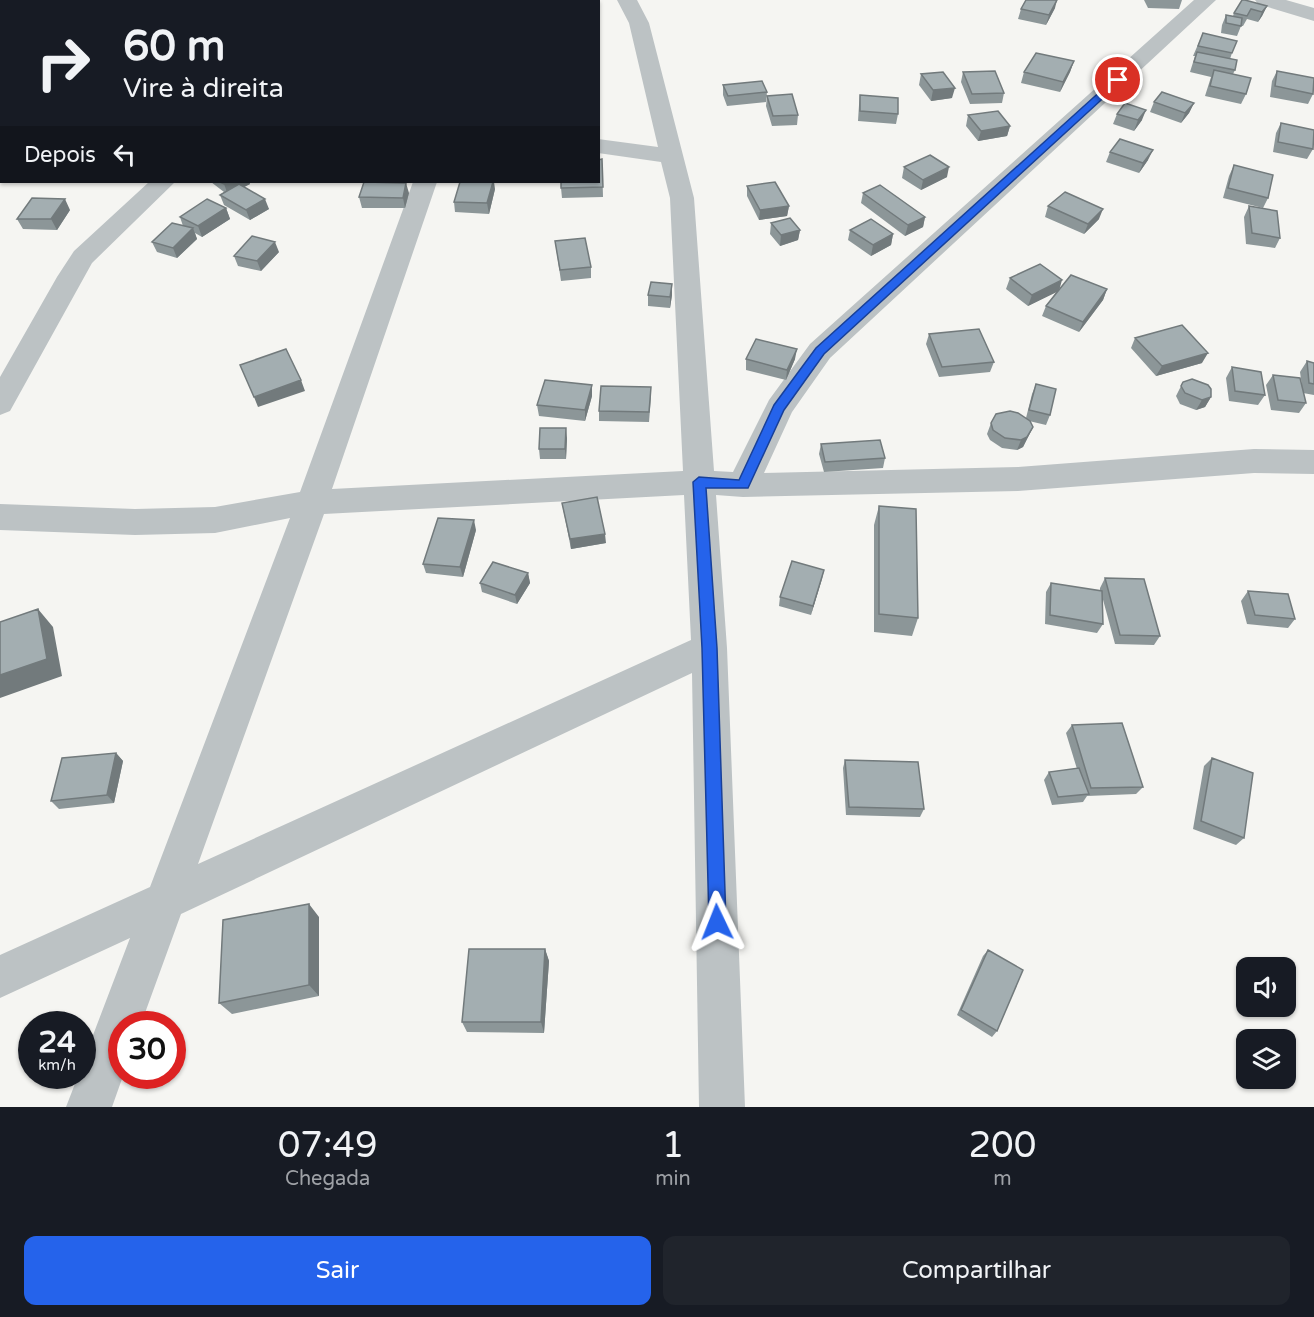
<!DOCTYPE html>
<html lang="pt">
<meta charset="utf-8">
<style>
:root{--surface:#171b24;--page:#20242c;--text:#f1f3f6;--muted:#9ea1a6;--accent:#2563eb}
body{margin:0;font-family:"Varela Round",sans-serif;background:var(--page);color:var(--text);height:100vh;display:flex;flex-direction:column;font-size:22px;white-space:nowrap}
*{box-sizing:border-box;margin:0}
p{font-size:20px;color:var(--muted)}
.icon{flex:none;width:33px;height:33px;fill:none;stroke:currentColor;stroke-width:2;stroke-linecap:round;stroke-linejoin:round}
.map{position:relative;height:1107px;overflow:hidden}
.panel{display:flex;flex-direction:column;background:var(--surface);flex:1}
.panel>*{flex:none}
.guide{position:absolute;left:0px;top:0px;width:600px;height:183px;box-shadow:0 2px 4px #0004;background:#171b24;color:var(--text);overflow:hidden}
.controls{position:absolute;left:1236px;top:957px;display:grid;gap:12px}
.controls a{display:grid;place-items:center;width:60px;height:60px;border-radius:12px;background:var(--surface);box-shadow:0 2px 4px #0004;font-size:30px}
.speed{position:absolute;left:18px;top:1011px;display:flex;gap:12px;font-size:30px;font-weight:700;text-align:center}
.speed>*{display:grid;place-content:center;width:78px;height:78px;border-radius:50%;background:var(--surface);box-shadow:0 2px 4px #0004;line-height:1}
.speed small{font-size:15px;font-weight:400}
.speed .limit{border:9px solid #d22;background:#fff;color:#111}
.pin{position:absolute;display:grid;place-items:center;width:51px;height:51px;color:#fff;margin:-26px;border:3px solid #fff;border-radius:50%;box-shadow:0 2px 6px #0007}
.me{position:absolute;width:66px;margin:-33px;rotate:358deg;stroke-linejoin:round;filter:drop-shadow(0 0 4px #0008)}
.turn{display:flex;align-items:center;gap:21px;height:126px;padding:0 24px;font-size:27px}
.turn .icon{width:78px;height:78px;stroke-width:2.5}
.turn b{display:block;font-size:42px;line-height:51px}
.then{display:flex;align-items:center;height:57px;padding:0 24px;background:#0003;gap:12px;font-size:22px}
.eta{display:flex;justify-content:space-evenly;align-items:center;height:102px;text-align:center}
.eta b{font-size:36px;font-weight:600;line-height:42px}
.cta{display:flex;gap:12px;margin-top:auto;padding:12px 24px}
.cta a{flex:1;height:69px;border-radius:12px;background:var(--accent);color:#fff;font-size:24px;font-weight:600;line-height:69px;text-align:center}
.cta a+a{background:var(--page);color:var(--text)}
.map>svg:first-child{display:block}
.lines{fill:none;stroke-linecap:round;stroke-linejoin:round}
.street{fill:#bcc2c4;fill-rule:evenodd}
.wall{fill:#8c9698}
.shaded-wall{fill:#727a7c}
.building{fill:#a3aeb1;stroke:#727a7c;stroke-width:1.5}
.route{fill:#2563eb;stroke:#184099;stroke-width:1.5}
</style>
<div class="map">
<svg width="1314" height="1107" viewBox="0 0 1314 1107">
<rect width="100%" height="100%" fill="#f5f5f2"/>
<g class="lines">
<path class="street" d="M37,0H57L36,2Z
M209,0H229L230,2H210Z
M617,0H637L649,23L694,198L714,471L733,472L769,400L810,344L1194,0H1216L830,358L792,412L764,473L1018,467L1254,449L1314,450V474L1254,473L1018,491L743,497L716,495L727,648L745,1107H699L692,673L181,914L141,1024H122L123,1076L112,1107H66L78,1076H82V1064L130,938L0,998V955L150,887L290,518L215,533L135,535L0,530V504L135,509L215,507L300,492L413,182H437L332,489L683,471L670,198L661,162L598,153V139L658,147L629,23ZM684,495L691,640L198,864L324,514Z
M1255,0H1286L1314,8V21L1258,4Z
M0,36H2L0,49Z
M149,182H175L92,263L10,411L0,415V377L57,277L74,251Z"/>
</g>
<path class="wall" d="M1144,0H1182L1179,9L1148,8Z
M1267,6L1262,16L1258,22L1247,19L1243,26H1241L1237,36L1221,33L1222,25L1226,15L1233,16L1234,13Z
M1055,8L1046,25L1018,19L1021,9Z
M1203,33L1232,53L1230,59L1235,70L1233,74L1246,94L1241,104L1205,96L1211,77L1190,72L1195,56H1193Z
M1074,61L1070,72L1060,92L1021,83L1024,72Z
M1277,71L1313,94L1308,104L1270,97L1272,81Z
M963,72L1004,93L1002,103L970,104L961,82Z
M921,74L952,98L931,101L919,85Z
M723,85L767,92L766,102L727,106L723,95Z
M860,95L898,114L896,124L858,121L859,105Z
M767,96L798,115L797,125L772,126L766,106Z
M1154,102L1194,103L1189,113L1181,123L1150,112Z
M1117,114L1142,120L1134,131L1113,124Z
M968,115L1010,126L1007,136L978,141L966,126Z
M1281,123L1313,149L1307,159L1273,152L1276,133Z
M1110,152L1148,160L1139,173L1106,162Z
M602,159L603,197L562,198L561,188Z
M1234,165L1268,198L1263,208L1223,198L1229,176Z
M904,167L947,177L921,190L902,178Z
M211,182H249L250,184L244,187L269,209L250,220L224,205L220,195L224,192Z
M747,186L789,206L787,216L759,220L747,196Z
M495,189L489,214L455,212L454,202Z
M409,193L405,208H362L359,197Z
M863,193L925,217L923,227L905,236L861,203Z
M1048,206L1099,219L1084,234L1045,217Z
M1249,206L1280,238L1275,248L1246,244L1244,217Z
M226,208L230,219L202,237L195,233L197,239L177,258L157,252L152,242L183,226L180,217Z
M70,210L57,230L23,229L17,219Z
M771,223L800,230L798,240L780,246L770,234Z
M850,230L893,234L891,245L871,256L848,240Z
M555,241L591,267V278L561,281Z
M279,252L261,271L238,266L234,256Z
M1010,278L1059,289H1107L1103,300L1079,332L1042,316L1046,306L1057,291L1028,306L1006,289Z
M648,295H672L670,308L648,306Z
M929,334L994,362L990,372L939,377L926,344Z
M1135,338L1202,363L1156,376L1131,348Z
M746,359H795L786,380L746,370Z
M1307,361L1314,363V395L1303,393L1306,403L1299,413L1271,410L1266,385L1273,375L1302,386L1300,372Z
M1232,367L1265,395L1258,405L1229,401L1226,378Z
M1183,382L1211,397L1205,407L1196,410L1180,404L1176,396Z
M1036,384L1050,415L1046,425L1029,421L1033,427L1023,447L1017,450L1002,448L990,440L987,434L991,423L1026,418L1032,394Z
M592,385V396L585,421L539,416L537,405Z
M651,397L649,422L599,421V411Z
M567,438L566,459H540L539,449Z
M821,444L885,458L883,468L824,472L819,454Z
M562,503L606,543L571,549Z
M879,506L918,618L912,636L874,632V525Z
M476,530L463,577L426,573L423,564Z
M824,570L811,615L779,606L780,597Z
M528,573L530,583L517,604L482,592L480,583Z
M1105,578L1160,636L1154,645L1115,644L1102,596L1103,624L1097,633L1045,624L1046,592L1051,583L1100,591V588Z
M1248,591L1295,619L1288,628L1247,624L1241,601Z
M1072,725L1143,787L1136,794L1087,796L1083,802L1052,805L1044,780L1049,772L1077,769L1066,733Z
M116,753L123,761L114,803L59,809L51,801Z
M1212,758L1244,838L1236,845L1193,829L1204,766Z
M845,760L924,809L920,817L846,815L843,768Z
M319,917V996L232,1014L219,1003Z
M545,949L549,961L544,1033L467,1032L462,1022Z
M988,950L997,1031L992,1037L957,1015L983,956Z"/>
<path class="shaded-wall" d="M1057,0L1055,8L1046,25L1049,15Z
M1267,6L1262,16L1258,22L1262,12Z
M1074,61L1070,72L1060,92L1063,82Z
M955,88L952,98L931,101L933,90Z
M1194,103L1189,113L1181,123L1185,113Z
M1146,110L1142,120L1134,131L1138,120Z
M1010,126L1007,136L978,141L981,131Z
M1153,150L1148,160L1139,173L1143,163Z
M2,162V174L0,175V163Z
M949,167L947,177L921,190L923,180Z
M230,182H249L250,184L228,195L224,184Z
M493,182H494L495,189L489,214L487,203Z
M406,183L409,193L405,208L403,198Z
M65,199L70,210L57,230L51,219Z
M265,199L269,209L250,220L246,210Z
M789,206L787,216L759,220L760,210Z
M226,208L230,219L202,237L198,226Z
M1103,209L1099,219L1084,234L1088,224Z
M925,217L923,227L905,236L908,225Z
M193,228L197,239L177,258L173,248Z
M800,230L798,240L780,246L781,235Z
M893,234L891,245L871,256L873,245Z
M275,242L279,252L261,271L257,261Z
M1062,280L1059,291L1028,306L1032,295Z
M672,284V295L670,308V297Z
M1107,289L1103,300L1079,332L1083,322Z
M797,349L795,359L786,380L787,370Z
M1208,353L1202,363L1156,376L1162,366Z
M301,380L305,391L258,407L254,397Z
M592,385V396L585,421V410Z
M1211,397L1205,407L1196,410L1202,400Z
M1033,427L1023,447L1017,450L1021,440Z
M566,428L567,438L566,459L565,449Z
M474,520L476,530L463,577L460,567Z
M605,534L606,543L571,549L570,539Z
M824,570L822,579L811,615L813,606Z
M528,573L530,583L517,604L515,595Z
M38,609L53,627L62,676L0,698V675Z
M116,753L123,761L114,803L107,795Z
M309,904L319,917V996L309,985Z
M545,949L549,961L544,1033L541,1022Z"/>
<path class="building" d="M526,0H548L546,2H525Z
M1026,0H1057L1049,15L1021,9Z
M1242,0H1245L1267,6L1262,12L1251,9L1247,16L1234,13Z
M1226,15L1242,18L1241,26L1226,23Z
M1203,33L1237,41L1232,53L1198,46Z
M1197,52L1237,60L1235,70L1194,62Z
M1036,53L1074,61L1063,82L1024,72Z
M1214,70L1251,78L1246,94L1210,86Z
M995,71L1004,93L972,94L963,72Z
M1277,71L1314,78L1313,94L1275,86Z
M943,72L955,88L933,90L921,74Z
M762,81L767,92L728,96L723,85Z
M1162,92L1194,103L1185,113L1154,102Z
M792,94L798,115L773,116L767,96Z
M860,95L898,98V114L860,111Z
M1125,103L1146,110L1138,120L1117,114Z
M998,111L1010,126L981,131L968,115Z
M1281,123L1314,130L1313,149L1278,142Z
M1120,139L1153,150L1143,163L1110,152Z
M0,149H2V162L0,163Z
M930,155L949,167L923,180L904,167Z
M602,159L603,187L561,188V182H598V160Z
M1234,165L1273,175L1268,198L1228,188Z
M220,182H230L224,184Z
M364,182L406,183L403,198L359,197Z
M460,182H493L487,203L454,202Z
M775,182L789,206L760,210L747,186Z
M239,184L265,199L246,210L220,195Z
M880,185L925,217L908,225L863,193Z
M1065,192L1103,209L1088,224L1048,206Z
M32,198L65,199L51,219H17Z
M207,199L226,208L198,226L180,217Z
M1249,206L1277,211L1280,238L1252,233Z
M790,218L800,230L781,235L771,223Z
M871,219L893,234L873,245L850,230Z
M172,223L193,228L173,248L152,242Z
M252,236L275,242L257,261L234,256Z
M585,238L591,267L560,270L555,241Z
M1040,264L1062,280L1032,295L1010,278Z
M1071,275L1107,289L1083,322L1046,306Z
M651,282L672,284L670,297L648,295Z
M1182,325L1208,353L1162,366L1135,338Z
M979,329L994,362L942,367L929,334Z
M756,339L797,349L787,370L746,359Z
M286,349L301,380L254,397L240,365Z
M1307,361L1314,363V384L1309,383Z
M1232,367L1261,372L1265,395L1235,391Z
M1273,375L1300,378L1306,403L1278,400Z
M1192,379L1208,385L1211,389V397L1202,400L1185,393L1181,386L1183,382Z
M545,380L592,385L585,410L537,405Z
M1036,384L1056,389L1050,415L1029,410Z
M601,386L651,387L649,412L599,411Z
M1010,411L1018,413L1030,421L1033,427L1027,437L1021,440L1005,438L993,430L991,423L996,414Z
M540,428H566L565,449H539Z
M880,440L885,458L825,462L821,444Z
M597,497L605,534L570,539L562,503Z
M879,506L916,509L918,618L879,614Z
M438,518L474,520L460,567L423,564Z
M792,561L824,570L813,606L780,597Z
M493,562L528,573L515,595L480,583Z
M1105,578L1144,579L1160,636L1120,635Z
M1051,583L1102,591L1103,624L1050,615Z
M1248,591L1288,594L1295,619L1255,615Z
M38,609L47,659L0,675V622Z
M1122,723L1143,787L1091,788L1072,725Z
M116,753L107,795L51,801L62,758Z
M1212,758L1253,773L1244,838L1201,821Z
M845,760L918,762L924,809L849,807Z
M1079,768L1089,794L1058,797L1049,772Z
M309,904V985L219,1003L223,920Z
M469,949H545L541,1022H462Z
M988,950L1023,970L997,1031L961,1010Z"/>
<path class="route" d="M1115,78L1123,80L824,354L784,410L748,488H706L717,648L726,922L723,928L717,930L711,928L709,922L702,648L693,482L699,477L739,480L774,405L816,348Z"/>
</svg>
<div class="controls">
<a><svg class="icon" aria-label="sound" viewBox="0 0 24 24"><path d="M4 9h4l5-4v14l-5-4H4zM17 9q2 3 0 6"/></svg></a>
<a><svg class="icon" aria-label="layers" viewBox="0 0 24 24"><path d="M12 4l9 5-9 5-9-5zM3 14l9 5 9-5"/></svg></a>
</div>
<div class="speed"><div>24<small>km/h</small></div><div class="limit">30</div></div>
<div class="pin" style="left:1118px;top:80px;background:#d93025"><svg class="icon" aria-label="arrive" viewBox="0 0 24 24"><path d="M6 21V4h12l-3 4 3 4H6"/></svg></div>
<svg class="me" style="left:717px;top:922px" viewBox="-20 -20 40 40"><path d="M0-17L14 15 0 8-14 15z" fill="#2563eb" stroke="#fff" stroke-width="4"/></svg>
<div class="guide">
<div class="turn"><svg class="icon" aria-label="right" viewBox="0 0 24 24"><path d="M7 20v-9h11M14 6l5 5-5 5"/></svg><div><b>60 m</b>Vire à direita</div></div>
<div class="then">Depois<svg class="icon" aria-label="left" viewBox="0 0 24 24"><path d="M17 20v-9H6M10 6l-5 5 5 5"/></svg></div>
</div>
</div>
<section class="panel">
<div class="eta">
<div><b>07:49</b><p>Chegada</p></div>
<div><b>1</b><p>min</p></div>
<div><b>200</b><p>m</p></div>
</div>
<div class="cta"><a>Sair</a><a>Compartilhar</a></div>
</section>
